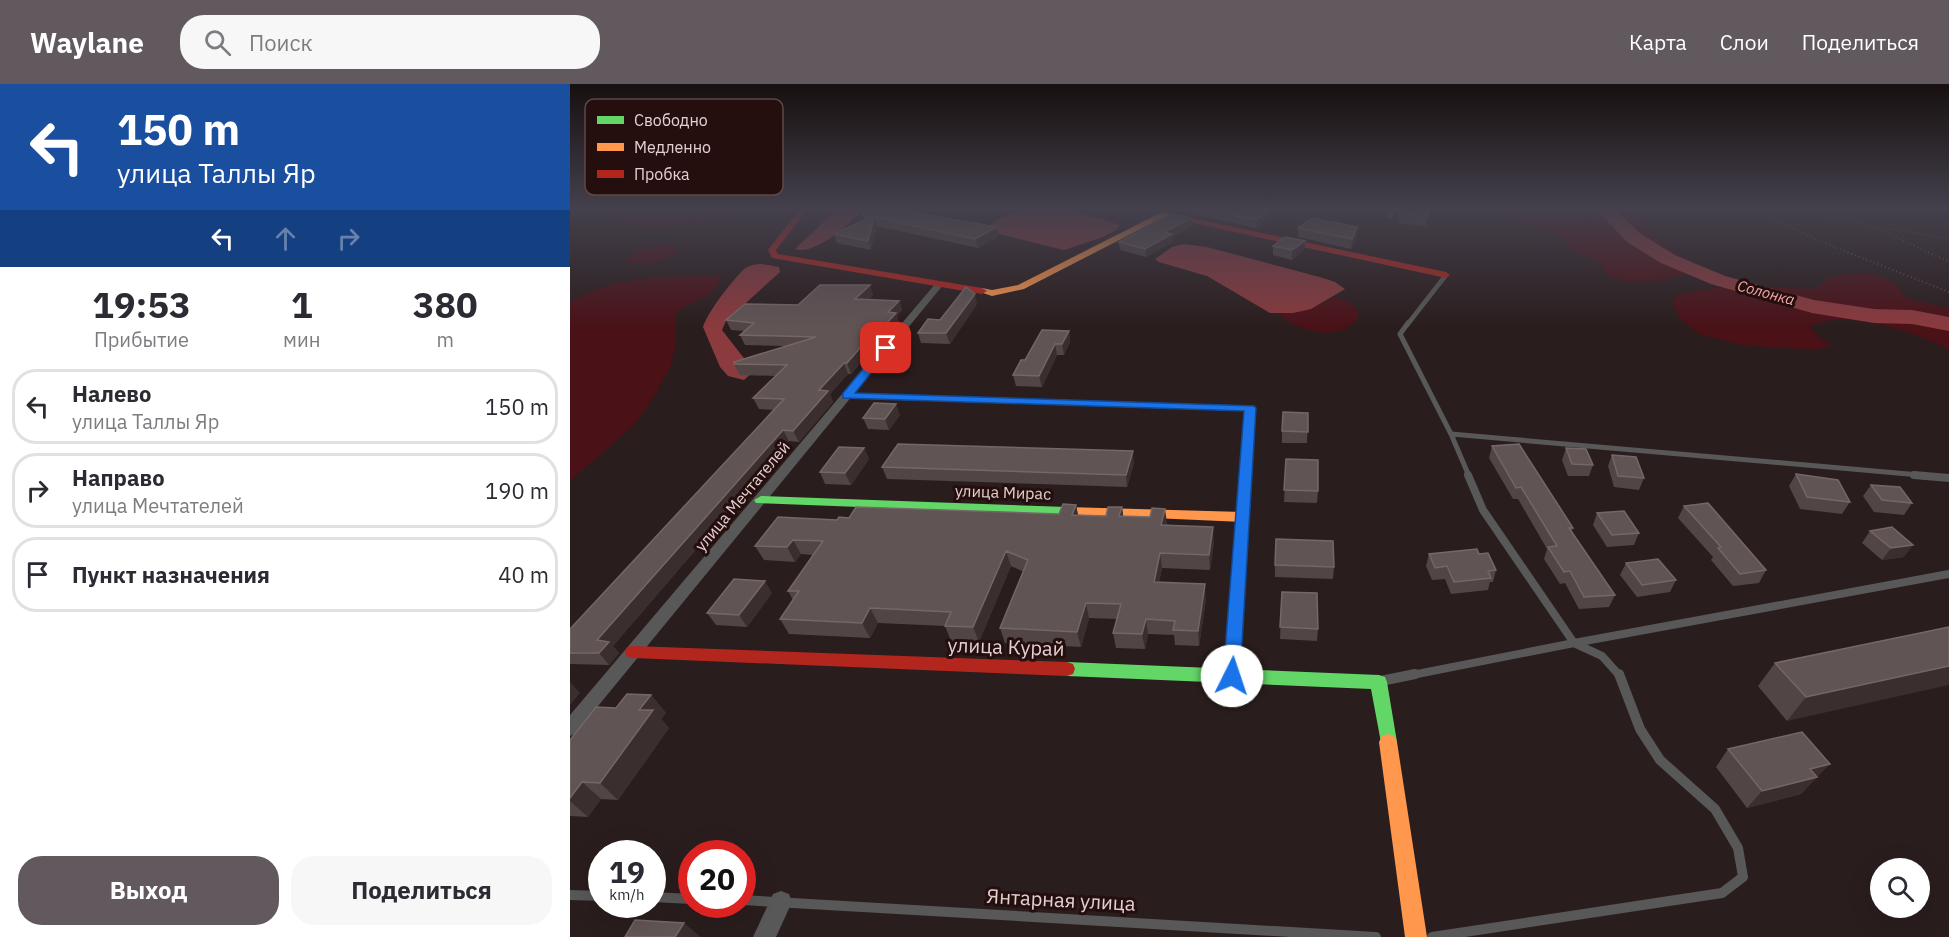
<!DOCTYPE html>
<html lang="ru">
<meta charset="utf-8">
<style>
:root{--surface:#fff;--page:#f7f7f7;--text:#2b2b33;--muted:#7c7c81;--line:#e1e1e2;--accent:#61595e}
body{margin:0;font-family:"IBM Plex Sans",sans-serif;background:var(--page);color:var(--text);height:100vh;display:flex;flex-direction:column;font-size:22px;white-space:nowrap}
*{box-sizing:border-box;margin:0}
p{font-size:20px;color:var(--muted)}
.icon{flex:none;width:33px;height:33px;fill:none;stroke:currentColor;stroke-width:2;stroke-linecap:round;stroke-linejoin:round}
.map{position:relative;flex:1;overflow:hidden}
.side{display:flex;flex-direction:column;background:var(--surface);width:570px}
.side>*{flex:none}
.guide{background:#1a4fa0;color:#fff;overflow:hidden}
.buttons{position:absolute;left:1300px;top:774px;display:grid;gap:12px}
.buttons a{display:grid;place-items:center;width:60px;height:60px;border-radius:50%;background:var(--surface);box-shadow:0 6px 24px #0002;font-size:30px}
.speed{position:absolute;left:18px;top:756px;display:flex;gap:12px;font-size:30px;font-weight:700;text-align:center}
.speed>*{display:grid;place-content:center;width:78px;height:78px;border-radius:50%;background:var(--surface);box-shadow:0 6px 24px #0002;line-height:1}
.speed small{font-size:15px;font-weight:400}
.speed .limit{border:9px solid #d22;background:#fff;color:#111}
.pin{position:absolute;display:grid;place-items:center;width:51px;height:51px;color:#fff;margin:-26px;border-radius:12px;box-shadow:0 3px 9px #0006}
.me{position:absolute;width:66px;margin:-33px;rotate:4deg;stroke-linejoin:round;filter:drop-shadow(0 0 4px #0008)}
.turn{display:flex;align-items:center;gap:21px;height:126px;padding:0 18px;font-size:27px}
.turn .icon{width:78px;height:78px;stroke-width:2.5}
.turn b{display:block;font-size:42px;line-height:51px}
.lanes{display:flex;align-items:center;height:57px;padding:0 18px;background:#0003;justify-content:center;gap:30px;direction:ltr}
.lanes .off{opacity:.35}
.eta{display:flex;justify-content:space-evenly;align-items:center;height:102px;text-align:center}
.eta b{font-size:36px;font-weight:700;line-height:42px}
.button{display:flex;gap:12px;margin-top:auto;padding:12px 18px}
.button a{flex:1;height:69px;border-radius:24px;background:var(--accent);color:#fff;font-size:24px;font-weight:700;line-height:69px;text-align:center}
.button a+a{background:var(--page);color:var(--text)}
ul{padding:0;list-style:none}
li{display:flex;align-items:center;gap:18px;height:75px;margin:0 12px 9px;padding:0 6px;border:3px solid var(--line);border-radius:24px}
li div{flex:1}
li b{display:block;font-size:22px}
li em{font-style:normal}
header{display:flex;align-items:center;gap:36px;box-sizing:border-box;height:84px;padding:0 30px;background:var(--accent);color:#fff}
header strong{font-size:28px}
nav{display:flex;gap:33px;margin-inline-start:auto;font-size:21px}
.search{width:420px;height:54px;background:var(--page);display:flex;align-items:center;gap:15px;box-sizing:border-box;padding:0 21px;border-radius:24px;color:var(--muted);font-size:22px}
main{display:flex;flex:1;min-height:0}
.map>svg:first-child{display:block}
.green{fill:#4a1117}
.water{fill:#8b3a3e}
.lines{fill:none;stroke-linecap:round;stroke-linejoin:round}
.river{fill:#8b3a3e;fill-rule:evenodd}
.path{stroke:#575453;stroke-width:2;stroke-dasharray:1 3;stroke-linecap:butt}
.lane-far3{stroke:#575857;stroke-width:4.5}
.lane-far2{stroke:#575857;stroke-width:5}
.lane-far1{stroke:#575857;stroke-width:8}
.lane{stroke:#575857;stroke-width:10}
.street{fill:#575857;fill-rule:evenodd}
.fast{fill:#63d668;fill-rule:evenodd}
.slow{fill:#ff974d;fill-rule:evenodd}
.jam{fill:#b3261e;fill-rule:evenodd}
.wall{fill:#514545}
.shaded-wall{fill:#3b2e2e}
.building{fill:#615454;stroke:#756767;stroke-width:1.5}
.route{fill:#1a73e8;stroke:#114b97;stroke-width:1.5}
.labels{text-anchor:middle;stroke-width:6;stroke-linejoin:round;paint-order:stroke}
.far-water-label{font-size:15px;font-style:italic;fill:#f8acac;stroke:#250e0e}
.street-label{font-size:16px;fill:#e3d1d1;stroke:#250e0e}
.near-street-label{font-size:20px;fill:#e3d1d1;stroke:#250e0e}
.key{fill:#250e0e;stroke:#5e4848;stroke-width:1.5}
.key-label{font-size:16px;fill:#e3d1d1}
</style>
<header>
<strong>Waylane</strong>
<div class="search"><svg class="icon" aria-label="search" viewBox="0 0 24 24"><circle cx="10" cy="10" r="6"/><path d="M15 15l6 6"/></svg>Поиск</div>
<nav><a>Карта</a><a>Слои</a><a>Поделиться</a></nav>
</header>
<main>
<section class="side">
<div class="guide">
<div class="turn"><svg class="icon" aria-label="left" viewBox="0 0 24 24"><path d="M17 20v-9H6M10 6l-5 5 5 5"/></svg><div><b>150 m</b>улица Таллы Яр</div></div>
<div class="lanes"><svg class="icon" aria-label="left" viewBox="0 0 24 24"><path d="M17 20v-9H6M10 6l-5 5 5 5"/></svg><svg class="icon off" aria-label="ahead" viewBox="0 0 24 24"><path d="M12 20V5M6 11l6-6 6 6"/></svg><svg class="icon off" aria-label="right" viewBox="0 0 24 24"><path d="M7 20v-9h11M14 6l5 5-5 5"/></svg></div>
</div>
<div class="eta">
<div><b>19:53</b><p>Прибытие</p></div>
<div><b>1</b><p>мин</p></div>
<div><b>380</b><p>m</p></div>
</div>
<ul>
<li><svg class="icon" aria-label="left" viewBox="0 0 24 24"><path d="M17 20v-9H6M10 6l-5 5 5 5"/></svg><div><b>Налево</b><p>улица Таллы Яр</p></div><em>150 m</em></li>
<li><svg class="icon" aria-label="right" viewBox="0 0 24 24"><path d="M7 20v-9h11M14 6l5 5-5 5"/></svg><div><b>Направо</b><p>улица Мечтателей</p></div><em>190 m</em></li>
<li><svg class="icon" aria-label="arrive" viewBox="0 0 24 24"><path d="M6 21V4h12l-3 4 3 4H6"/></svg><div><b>Пункт назначения</b></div><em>40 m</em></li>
</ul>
<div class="button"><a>Выход</a><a>Поделиться</a></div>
</section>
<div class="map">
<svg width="1379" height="853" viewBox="0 0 1379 853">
<rect width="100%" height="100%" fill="#2a1d1d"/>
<path class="green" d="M0,125H174C137,134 89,154 52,138L49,128L0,130Z
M929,125H984L994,131L1013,135L1026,134L1038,127L1036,125H1062L1081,150L1117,177L1121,183C1114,199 1061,200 1046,195C1035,191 1033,182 1025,176C1017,171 1007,170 999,165L997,158L991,152Z
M90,162H103L108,168C90,178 77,181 57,179L55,175L74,165Z
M1278,190H1301L1322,197L1338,215L1379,224V266C1349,250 1310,238 1277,235C1265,234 1251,239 1240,242L1248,253L1262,261L1246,266L1170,261L1129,250L1109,234L1102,218L1107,211C1154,199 1199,204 1247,205L1259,193Z
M150,192C149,212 119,218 106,228V260L101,281L84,313L64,341L0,397V218C46,190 98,193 150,192Z
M765,213L778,217L788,227V235C784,238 780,242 776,244C757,255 722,244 709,230L741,225Z"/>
<path class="water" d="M267,125H293C282,139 244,172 225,165Z
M455,125H497L550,141L546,146L533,153L494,166L413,146L433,132Z
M614,160L637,163L753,194L765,198L775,205L741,225L723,229H700L637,192L589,178L585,175L602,163Z
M192,180L209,183L210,188L156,237L152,246L184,287L174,296L158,292L150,283L133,243C138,227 162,197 174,185C179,181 186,180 192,180Z"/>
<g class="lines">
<path class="river" d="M1026,125H1044L1071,150L1105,171L1155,192L1244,216L1304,225L1342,226L1379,233V247L1342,240L1304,239L1242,229L1141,200L1091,179L1057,158Z"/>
<path class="path" d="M1183,125L1254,159L1379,208
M1226,125L1300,141L1379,178
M1305,142L1379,155"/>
<path class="lane-far3" d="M837,241L876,191"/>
<path class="lane-far2" d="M838,239L830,250L881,350L899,392
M277,312L680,324L675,392
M881,350L1361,392"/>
<path class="lane-far1" d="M898,391L913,426L1004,559L1379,490
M1344,391L1379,394
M662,589L675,391
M837,592L1004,559L1032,572L1050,592"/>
<path class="lane" d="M811,597L845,590
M0,811L32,812
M82,813L122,815
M172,816L806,853
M862,853L1152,809L1173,793L1168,764L1145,725L1090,676L1070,645L1049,590"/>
<path class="street" d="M819,125H827L822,135H819L815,133Z
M366,199L373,201L6,649L0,652V631Z
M211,807L219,810L222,818L206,853H183L203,810Z"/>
<path class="fast" d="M191,412L497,423L504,427L497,431L186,419L184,416Z
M497,578L809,591L815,593L817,598L827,658L824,664L818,666L812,664L801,605L497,592L491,590L489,585L491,580Z"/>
<path class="slow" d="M592,128L630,137L626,139L596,132L454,205L422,212L407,207L412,204L422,206L448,201Z
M497,423L673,428L680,433L673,438L492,430L490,427Z
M818,650L824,652L827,658L857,853H835L809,658L812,652Z"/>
<path class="jam" d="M230,125H238L206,166L208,170L412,204L417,207L412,210L202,174L198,166Z
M626,135L876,188L880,191L876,194L623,139L622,137Z
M63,562L497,578L503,580L505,585L503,590L497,592L63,574L57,573L55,568L57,563Z"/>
</g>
<path class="wall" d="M617,125H694L701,134L686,144L617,129Z
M828,125H862L856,142L827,139L829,129L828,128Z
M292,130L427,143L429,152L408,164L307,142L301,166L267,159L264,150L294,136Z
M621,134L622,142L602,153L603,158L576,173L550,166L549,158Z
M787,143V152L781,165L728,153V144Z
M735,157L734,166L722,176L703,171V162Z
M303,211L298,216L329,217L332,226L327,232L329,239L318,253H313L281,290H278L260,310L263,318L229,358L219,357L43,562L49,569L39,581L0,580V545L205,326L189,325L183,314L206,292L170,291L164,280L215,262L175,261L170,251L174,247L161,246L156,236L228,221Z
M407,220L380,260L351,259L348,249L370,236Z
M499,247L500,258L494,271H487L472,303L446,302L443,291L455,276Z
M738,329L737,359H712V347Z
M330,331L319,346L298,345L293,334Z
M922,362L1003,444L1001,448L1045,511L1039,523L1009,525L995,499L990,500L974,475L977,465L948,415H943L919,374Z
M294,364L299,375L281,401L255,400L250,388Z
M996,364L1023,381L1019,392H998L992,376Z
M1042,371L1074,394L1069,406L1044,403L1038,382Z
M716,375L748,407L747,419L714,418Z
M564,379L557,403L317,395L312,383Z
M1226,390L1280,418L1272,430L1230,425L1219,402Z
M1301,401L1342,419L1334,431L1304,428L1293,412Z
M506,421L508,431L536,432L552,423L553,433L597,439L596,442L644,458L640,486L592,484L589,498L636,515L629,562L605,561L604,551L578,550L575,565L546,564L543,549L547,535L519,534L511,563L435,559L430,544L454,488L441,482L409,558L381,557L375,542L308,539L300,554L219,550L210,535L223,516L218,507L243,471L231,470L225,478L194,476L185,462L267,436L489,430Z
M1114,422L1196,486L1189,499L1163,502L1141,476L1143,473L1108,434Z
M1027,429L1069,449L1064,461L1037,463L1023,441Z
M1300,447L1334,473L1312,476L1292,459Z
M859,470L926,486L923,498H920L918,506L881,510L875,495L862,496L856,482Z
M1056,479L1106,496L1100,508L1067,513L1050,491Z
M705,481L764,483L763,495L705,493Z
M712,508L748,545L747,557L710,555Z
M202,509L177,543L146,541L137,529Z
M1379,543L1217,637L1188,602L1205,579Z
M81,611L96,629L91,635L99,644L48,716L31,715L18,733L0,732V656L46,624Z
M1158,665L1245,697H1243L1231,710L1177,724L1146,683Z"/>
<path class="shaded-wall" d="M860,125H862L856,142L857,133Z
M701,126V134L686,144V136Z
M304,133L307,142L301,166L298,157Z
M621,134L622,142L602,153L603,158L576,173L575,165L595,148Z
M427,143L429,152L408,164L405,155Z
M787,143V152L781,165L782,155Z
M735,157L734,166L722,176V166Z
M300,201L303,211L289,225L285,215Z
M405,210L407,220L380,260L376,249Z
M329,217L332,226L327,232L329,239L318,253L314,242L318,228Z
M309,242L313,253L281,290L277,279Z
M499,247L500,258L494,271L492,260Z
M485,260L487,271L472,303L469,292Z
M274,279L278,290L260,310L263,318L229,358L223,347L249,306Z
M326,320L330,331L319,346L315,335Z
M213,346L219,357L43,562L49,569L39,581L29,569L27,556Z
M294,364L299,375L281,401L275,389Z
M563,367L564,379L557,403L556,391Z
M506,421L509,436L502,431Z
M552,423L554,438L549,432Z
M595,425L597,439L593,456L591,441Z
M643,443L644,458L640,486L639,471Z
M223,456L231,470L225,478L217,463Z
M1343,461L1334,473L1312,476L1321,464Z
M436,467L441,482L409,558L403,543Z
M590,469L592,484L586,513L584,498Z
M195,497L202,509L177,543L169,531Z
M635,500L636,515L629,562L628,547Z
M516,519L519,534L511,563L507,548Z
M300,524L308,539L300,554L292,539Z
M576,535L578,550L575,565L572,550Z
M1379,582V601L1217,637L1236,613Z
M0,598L10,609L0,621Z
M81,611L96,629L91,635L99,644L48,716L30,699L69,626Z
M1260,680L1231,710L1177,724L1192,707L1240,685Z
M12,698L31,715L18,733L0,717V714Z
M114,839L131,853H105Z"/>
<path class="building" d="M293,125H323L427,143L405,155L304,133L298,157L264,150L301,133L292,130Z
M632,125H694L701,126L686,136Z
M830,125H860L857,133L829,130Z
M602,130L621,134L595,148L602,150L575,165L549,158Z
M742,134L787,143L782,155L728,144Z
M715,153L735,157L722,166L703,162Z
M250,201H300L285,215L329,217L318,228L326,229L314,242H309L277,279H274L249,306L258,307L223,347L213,346L27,556L39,558L29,569H0V545L214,315L183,314L217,281L164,280V278L246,253L170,251L184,239L156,236L175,220L228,221Z
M396,203L405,210L376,249H348L358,235L370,236Z
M472,246L499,247L492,260H485L469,292L443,291L451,276H455Z
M304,319L326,320L315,335L293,334Z
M713,328L738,329V348L712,347Z
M328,360L563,367L556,391L312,383Z
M949,360L1003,444H999L1045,511L1014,513L1000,487L994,488L978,463L987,462L951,403L946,404L922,362Z
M269,363L294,364L275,389L250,388Z
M996,364L1016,365L1023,381L1002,380Z
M1042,371L1066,373L1074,394L1048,392Z
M716,375L748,376V407L714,406Z
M1226,390L1268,396L1280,418L1237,413Z
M1301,401L1330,403L1342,419L1312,416Z
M1138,419L1196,486L1170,490L1148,464L1151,463L1114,422Z
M493,420L506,421L502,431L536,432L538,423H552L549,432L580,433L582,424L595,425L591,441L643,443L639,471L590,469L584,498L635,500L628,547L603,546L605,537L576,535L572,550L543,549L551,520L516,519L507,548L430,544L458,476L436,467L403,543L375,542L381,528L300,524L292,539L210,535L229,507H218L253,457L223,456L217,463L185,462L208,433L267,436L269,433L279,434L286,423L489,430Z
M1054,427L1069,449L1042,451L1027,429Z
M1322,443L1343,461L1321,464L1300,447Z
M706,455L763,457L764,483L705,481Z
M907,465L909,470L918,469L926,486L918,487L921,494L884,498L877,482L865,484L859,470Z
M1088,475L1106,496L1072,501L1056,479Z
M164,495L195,497L169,531L137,529Z
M712,508L747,509L748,545L710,543Z
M1379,543V582L1236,613L1205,579Z
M57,610L81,611L69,626H83L30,699L12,698L0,714V656L26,623L46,624Z
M1232,648L1260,680L1240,685L1247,693L1192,707L1158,665Z
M65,836L114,839L105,853H55Z"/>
<linearGradient id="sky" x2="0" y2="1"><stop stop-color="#171010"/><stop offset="0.51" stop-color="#44404c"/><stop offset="1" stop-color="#44404c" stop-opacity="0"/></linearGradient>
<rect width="1379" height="244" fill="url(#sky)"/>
<path class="route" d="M316,261L321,264L285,309L684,322L686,324L670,592L668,597L662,599L656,597L653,592L674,327L273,314V309L312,262Z"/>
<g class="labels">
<g class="far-water-label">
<text transform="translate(1196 209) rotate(15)" y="5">Солонка</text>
</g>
<g class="street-label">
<text transform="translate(433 408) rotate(2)" y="6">улица Мирас</text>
<text transform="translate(172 412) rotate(-50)" y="6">улица Мечтателей</text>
</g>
<g class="near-street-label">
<text transform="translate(436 563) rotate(2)" y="7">улица Курай</text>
<text transform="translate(491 816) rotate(3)" y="7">Янтарная улица</text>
</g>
</g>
<rect x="15" y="15" width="198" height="96" rx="9" class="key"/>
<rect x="27" y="32" width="27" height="8" fill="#63d668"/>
<rect x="27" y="59" width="27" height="8" fill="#ff974d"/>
<rect x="27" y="86" width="27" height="8" fill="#b3261e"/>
<g class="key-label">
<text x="64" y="42">Свободно</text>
<text x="64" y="69">Медленно</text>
<text x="64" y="96">Пробка</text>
</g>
</svg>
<div class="buttons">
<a><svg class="icon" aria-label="search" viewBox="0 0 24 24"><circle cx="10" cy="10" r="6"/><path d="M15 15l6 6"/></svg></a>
</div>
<div class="speed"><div>19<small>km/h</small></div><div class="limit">20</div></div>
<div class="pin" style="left:316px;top:264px;background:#d93025"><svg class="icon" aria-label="arrive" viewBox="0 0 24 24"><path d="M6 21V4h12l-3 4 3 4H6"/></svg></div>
<svg class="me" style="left:662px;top:592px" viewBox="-20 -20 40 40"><circle r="19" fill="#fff"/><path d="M0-13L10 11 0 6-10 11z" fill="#1a73e8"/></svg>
</div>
</main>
